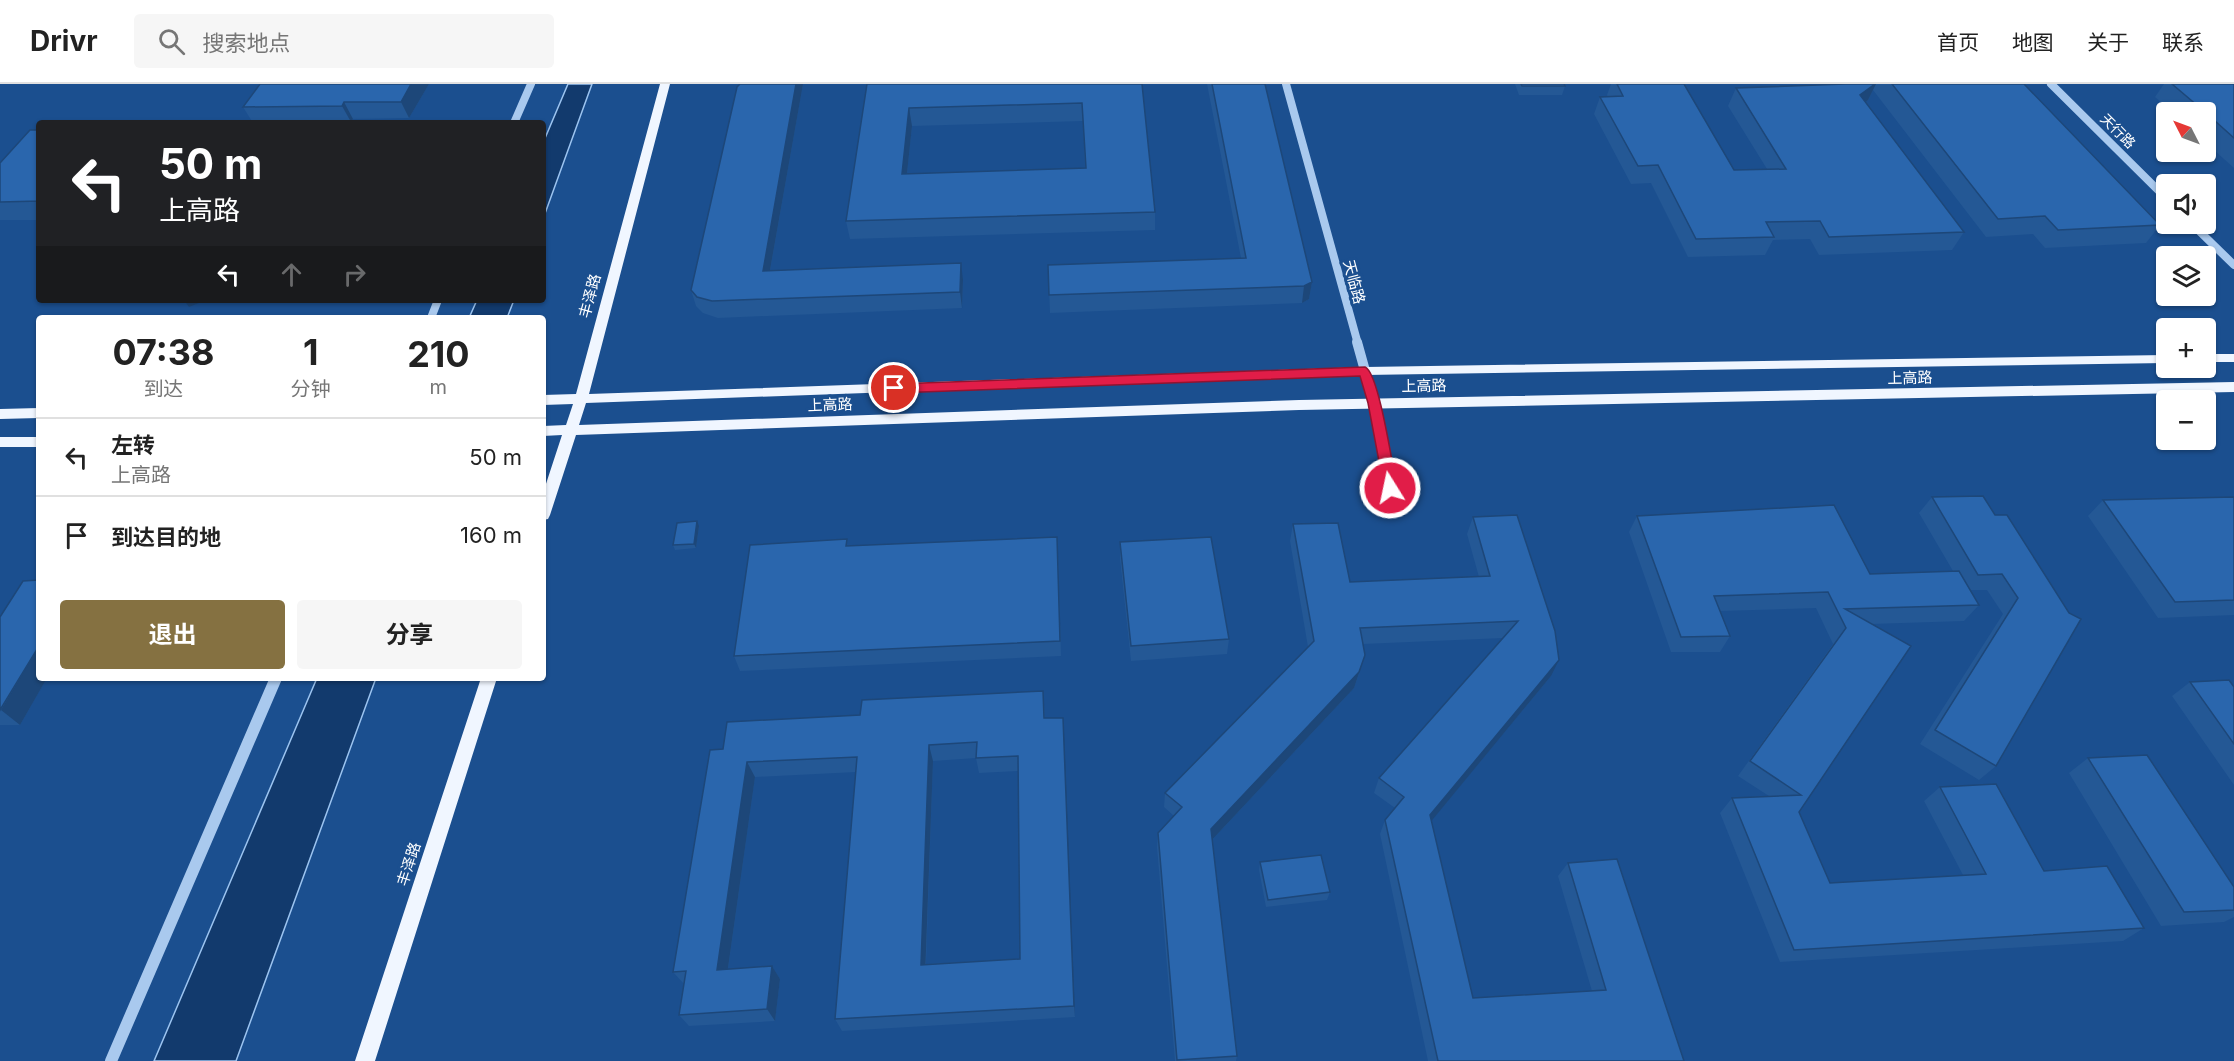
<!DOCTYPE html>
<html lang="zh">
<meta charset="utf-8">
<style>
:root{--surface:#fff;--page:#f6f6f6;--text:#222;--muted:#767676;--line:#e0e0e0;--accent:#857141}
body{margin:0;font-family:Inter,"Noto Sans SC",sans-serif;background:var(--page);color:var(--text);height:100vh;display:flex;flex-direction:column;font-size:22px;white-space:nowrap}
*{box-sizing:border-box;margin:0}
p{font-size:20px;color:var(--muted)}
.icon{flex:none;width:33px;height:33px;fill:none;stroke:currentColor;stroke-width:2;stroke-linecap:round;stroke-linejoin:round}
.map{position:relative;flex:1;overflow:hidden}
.sheet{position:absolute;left:36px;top:231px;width:510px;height:366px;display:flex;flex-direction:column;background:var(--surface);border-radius:6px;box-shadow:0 2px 4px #0004}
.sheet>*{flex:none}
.hud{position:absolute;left:36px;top:36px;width:510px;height:183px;border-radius:6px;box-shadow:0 2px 4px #0004;background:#202124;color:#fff;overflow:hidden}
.needle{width:39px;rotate:312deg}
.controls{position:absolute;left:2156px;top:18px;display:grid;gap:12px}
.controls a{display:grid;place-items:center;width:60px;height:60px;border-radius:6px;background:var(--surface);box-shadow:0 2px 4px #0004;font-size:30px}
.pin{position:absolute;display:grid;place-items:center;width:51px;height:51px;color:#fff;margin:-26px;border:3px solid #fff;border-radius:50%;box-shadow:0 2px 6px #0007}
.me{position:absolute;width:66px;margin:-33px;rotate:350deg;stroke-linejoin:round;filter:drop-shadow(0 0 4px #0008)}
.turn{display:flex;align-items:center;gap:21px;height:126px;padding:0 24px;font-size:27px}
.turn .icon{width:78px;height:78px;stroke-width:2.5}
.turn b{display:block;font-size:42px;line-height:51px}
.lanes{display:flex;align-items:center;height:57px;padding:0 24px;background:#0003;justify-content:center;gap:30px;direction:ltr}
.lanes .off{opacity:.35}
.eta{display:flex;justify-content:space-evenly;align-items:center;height:102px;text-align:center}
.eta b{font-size:36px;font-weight:700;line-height:42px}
.cta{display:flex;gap:12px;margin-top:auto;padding:12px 24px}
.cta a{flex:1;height:69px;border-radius:6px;background:var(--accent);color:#fff;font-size:24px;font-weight:700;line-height:69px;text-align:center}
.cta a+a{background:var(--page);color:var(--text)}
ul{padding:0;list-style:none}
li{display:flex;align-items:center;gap:18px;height:78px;padding:0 24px;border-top:2px solid var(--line)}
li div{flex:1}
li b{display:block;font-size:22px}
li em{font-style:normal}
header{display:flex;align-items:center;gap:36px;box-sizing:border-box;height:84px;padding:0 30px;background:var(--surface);border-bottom:2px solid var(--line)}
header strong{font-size:28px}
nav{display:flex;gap:33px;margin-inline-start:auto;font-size:21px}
.search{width:420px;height:54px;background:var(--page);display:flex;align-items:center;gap:15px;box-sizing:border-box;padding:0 21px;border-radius:6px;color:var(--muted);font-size:22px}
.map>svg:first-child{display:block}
.water{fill:#123a6d;stroke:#9cc4f0;stroke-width:1.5}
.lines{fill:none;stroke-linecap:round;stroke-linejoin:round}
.minor-far2{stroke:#a9c9ee;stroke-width:8}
.minor-far1{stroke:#a9c9ee;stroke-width:10}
.minor{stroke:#a9c9ee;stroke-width:12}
.major{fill:#f0f6ff;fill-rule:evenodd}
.wall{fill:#245895;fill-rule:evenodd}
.shaded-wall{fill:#1d4779}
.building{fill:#2a66ad;stroke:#1d4779;stroke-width:1.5;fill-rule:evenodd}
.route{fill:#e11d48;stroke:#92132f;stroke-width:1.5}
.labels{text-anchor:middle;stroke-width:6;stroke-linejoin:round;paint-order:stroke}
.far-street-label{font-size:14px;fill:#fff;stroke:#1b4f8f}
.street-label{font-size:15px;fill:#fff;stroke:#1b4f8f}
</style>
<header>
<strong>Drivr</strong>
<div class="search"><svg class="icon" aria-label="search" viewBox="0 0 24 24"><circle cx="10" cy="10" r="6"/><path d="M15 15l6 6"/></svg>搜索地点</div>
<nav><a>首页</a><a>地图</a><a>关于</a><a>联系</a></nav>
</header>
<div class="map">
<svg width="2234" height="977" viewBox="0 0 2234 977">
<rect width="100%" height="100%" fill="#1b4f8f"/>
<path class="water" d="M568,0H592L543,135V59Z
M477,216H514L507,234H469Z
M317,594H376L236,977H154Z"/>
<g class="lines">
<path class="minor-far2" d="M1286,0L1358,260
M2051,0L2166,114
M514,39L531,0
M2192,140L2234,181
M431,234L438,216"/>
<path class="minor-far1" d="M1357,258L1374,319L1390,404"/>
<path class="minor" d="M111,977L276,594"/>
<path class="major" d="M660,0H670L589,310L1365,283L2166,271V279L1365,291L586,319L579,341L1299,316L2234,298V308L1299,326L576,351L550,431L548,435L543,436V409L562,351L543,352V342L566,341L573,320L543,321V311L576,310Z
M2205,270H2234V278H2205Z
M39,324V334L0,335V325Z
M0,353H39V363H0Z
M481,594H497L375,977H355Z"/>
</g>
<path class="wall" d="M260,0H429L409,34L353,35L351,38L253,39L243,23Z
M740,0H803L770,187L963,196L962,224L718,234L703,229L696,222L691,206Z
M867,0H1142L1155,128V146L850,155L846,137ZM1083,37L1085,84L907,90L912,42Z
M1207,0H1265L1312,198L1309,215L1302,219L1050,229L1048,181L1241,174Z
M1515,0H1564L1565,2L1562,11H1519Z
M1611,0H1684L1734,86L1767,85L1728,22L1736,4L1845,0H2024L2160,141L2146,159L2045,164L2033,150L1986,153L1873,6L1868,16L1865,18L1964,148L1952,166L1819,171L1810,155L1773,156L1765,171L1688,173L1651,99L1631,100L1594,30L1600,13H1608L1607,11Z
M2164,0H2234V84L2205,58V28H2172L2155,13Z
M39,46V136H0V79Z
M1932,413L1995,431L2069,529L1996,682L1979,696L1920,660L2003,530L1987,506H1970L1979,521L1964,537L1871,540L1799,728L1830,799L1963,791L1924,717L1940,703L2044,787L2144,844L2123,857L1780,878L1720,729L1732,714L1769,712L1738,692L1833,560L1816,524L1720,527L1730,552L1720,568H1671L1629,448L1637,432L1870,490L1953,487L1919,429Z
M2234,413V531L2158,534L2088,432L2103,416Z
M1473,433L1551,592L1431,737L1473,914L1592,907L1558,792L1568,779L1684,977H1428L1380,750L1385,736L1395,724L1374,709L1379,694L1503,554L1363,560L1360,587L1354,604L1212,756L1237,972L1236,977H1175L1157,763L1158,749L1174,732L1164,723L1165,709L1308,563L1290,457L1293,440L1350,498L1479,493L1467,450Z
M699,442L696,464L675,466L673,461Z
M1120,458L1229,555L1227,570L1131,577L1120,474Z
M848,461L1058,469L1061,572L740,587L734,572Z
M0,533L39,594H47L20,641H0Z
M2190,598L2234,603V701L2172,612Z
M1043,607L1045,634H1063L1075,933L842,947L835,935L856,688L755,693L728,885L772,882L780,895L775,937L689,942L679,931L684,900L673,888L723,665L860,631ZM976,674L979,689L1018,687L1020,875L926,880L933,677Z
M2088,674L2234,803V833L2224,838L2161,842L2069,689Z
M1260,778L1330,808L1327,816L1266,823L1259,786Z"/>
<path class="shaded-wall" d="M411,0H429L409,34L401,18Z
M796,0H803L767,203L763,187Z
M1875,0H1876L1868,16L1851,29L1860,11Z
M344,18L353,35L351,38L342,22Z
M909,24L912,42L905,108L902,90Z
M961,179L963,196L962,224L960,208Z
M1312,198L1309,215L1302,219L1304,202Z
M184,216H206L189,223Z
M697,437L699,442L696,464L694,460Z
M39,562V594H47L20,641L1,626Z
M1365,571L1354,604L1209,759L1211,745Z
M1559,576L1551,592L1424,746L1430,731Z
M1063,634L1064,649L1075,933L1074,922Z
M929,661L933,677L925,893L921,881Z
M747,678L755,693L726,898L717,886Z
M772,882L780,895L775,937L767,925Z"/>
<path class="building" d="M260,0H411L401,18H344L342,22L243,23Z
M740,0H796L763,187L961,179L960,208L712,217L697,213L691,206L737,3Z
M867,0H1142L1155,128L846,137ZM1082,19L1086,84L902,90L909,24Z
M1212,0H1265L1312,198L1304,202L1049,211L1048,181L1246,174Z
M1521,0H1564L1565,2H1522Z
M1617,0H1684L1734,86L1786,85L1736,4L1845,0H1875L1860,11L1964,148L1829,153L1820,137L1766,138L1774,153L1696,155L1658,81L1638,82L1600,13L1623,12Z
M1892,0H2024L2160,141L2058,146L2045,132L1998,135Z
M2172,0H2234V54L2205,28Z
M30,46H39V117L0,118V79Z
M1983,412L1995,431H2007L2069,529L2081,535L1996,682L1935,646L2018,514L2002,490L1978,491L1932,413Z
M2234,413V516L2175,518L2103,416Z
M1834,421L1870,490L1959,487L1979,521L1845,525L1911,562L1799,728L1830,799L1986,790L1940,703L1996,700L2044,787L2107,782L2144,844L1794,866L1732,714L1801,711L1750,677L1846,544L1828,508L1714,512L1730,552L1681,553L1637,432Z
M1517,431L1555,547L1559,576L1430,731L1473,914L1606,906L1568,779L1617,775L1684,977H1438L1385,736L1404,713L1379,694L1518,537L1360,544L1365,571L1359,588L1211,745L1237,972L1177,976L1158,749L1182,723L1165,709L1314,557L1293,440L1338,439L1350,498L1490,492L1473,433Z
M697,437L694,460L673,461L677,439Z
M1057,453L1060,557L734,572L750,461L847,455L846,462Z
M1211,453L1229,555L1131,562L1120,458Z
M39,496V562L0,626V533L23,497Z
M2229,596L2234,603V660L2190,598Z
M1043,607L1044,634H1063L1074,922L835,935L857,673L747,678L717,886L772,882L767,925L679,931L686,887L673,888L710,666L723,665L727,638L860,631L862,616ZM977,658L976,674L1018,672L1020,875L921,881L929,661Z
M2147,671L2234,803V826L2184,828L2088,674Z
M1321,771L1330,808L1268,816L1260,778Z"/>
<path class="route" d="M1365,283C1379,288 1393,386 1397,404L1390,409L1384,404L1368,319L1360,292L894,309L888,304L894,300Z"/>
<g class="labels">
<g class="far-street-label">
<text transform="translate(2118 47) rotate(45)" y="5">天行路</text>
</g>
<g class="street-label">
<text transform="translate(1354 198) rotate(75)" y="5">天临路</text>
<text transform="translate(590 212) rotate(-75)" y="5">丰泽路</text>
<text transform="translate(1910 294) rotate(-1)" y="5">上高路</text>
<text transform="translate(1424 302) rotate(-1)" y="5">上高路</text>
<text transform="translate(830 321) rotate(-2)" y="5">上高路</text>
<text transform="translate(409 780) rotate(-72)" y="5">丰泽路</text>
</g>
</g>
</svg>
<div class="controls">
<a><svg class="needle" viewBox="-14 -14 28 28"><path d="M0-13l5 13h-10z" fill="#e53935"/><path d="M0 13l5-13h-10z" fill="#767676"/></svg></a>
<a><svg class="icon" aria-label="sound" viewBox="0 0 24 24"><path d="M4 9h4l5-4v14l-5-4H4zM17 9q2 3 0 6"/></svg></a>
<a><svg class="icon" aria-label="layers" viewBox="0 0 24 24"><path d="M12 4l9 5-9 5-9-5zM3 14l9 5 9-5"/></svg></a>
<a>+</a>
<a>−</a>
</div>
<div class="pin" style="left:894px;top:304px;background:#d93025"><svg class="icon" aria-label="arrive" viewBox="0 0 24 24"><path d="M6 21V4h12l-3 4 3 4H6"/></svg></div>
<svg class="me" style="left:1390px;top:404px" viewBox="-20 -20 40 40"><circle r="17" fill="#e11d48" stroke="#fff" stroke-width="3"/><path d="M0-11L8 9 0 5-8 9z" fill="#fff"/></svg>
<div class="hud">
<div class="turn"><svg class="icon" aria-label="left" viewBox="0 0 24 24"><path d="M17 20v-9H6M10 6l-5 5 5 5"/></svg><div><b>50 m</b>上高路</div></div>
<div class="lanes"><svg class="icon" aria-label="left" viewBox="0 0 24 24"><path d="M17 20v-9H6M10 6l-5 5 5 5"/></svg><svg class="icon off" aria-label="ahead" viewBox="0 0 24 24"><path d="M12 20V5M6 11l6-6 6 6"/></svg><svg class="icon off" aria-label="right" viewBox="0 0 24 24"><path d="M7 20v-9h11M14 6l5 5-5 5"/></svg></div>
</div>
<section class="sheet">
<div class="eta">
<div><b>07:38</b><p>到达</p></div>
<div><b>1</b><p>分钟</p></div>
<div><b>210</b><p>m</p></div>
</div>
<ul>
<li><svg class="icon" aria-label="left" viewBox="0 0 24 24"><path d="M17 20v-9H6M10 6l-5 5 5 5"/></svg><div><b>左转</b><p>上高路</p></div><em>50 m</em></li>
<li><svg class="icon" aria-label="arrive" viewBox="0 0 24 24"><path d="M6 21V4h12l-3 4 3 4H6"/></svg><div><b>到达目的地</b></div><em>160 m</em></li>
</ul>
<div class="cta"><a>退出</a><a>分享</a></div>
</section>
</div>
